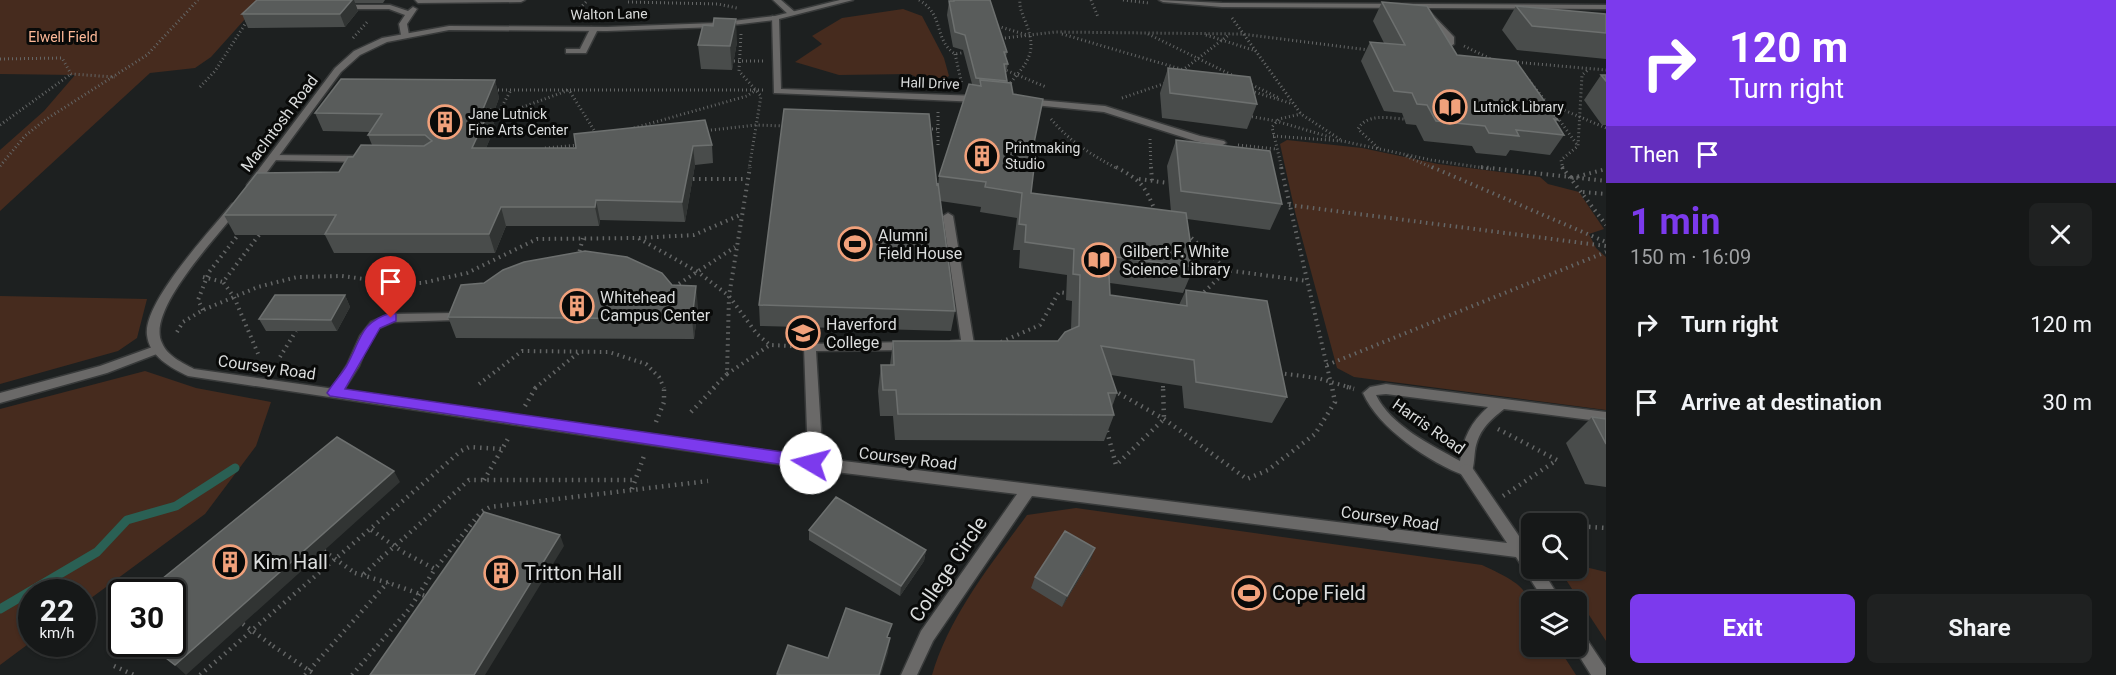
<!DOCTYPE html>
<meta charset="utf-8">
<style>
:root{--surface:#161818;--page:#1f2121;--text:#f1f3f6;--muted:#9ea0a2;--line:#353737;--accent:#7c3aed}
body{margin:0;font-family:Roboto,sans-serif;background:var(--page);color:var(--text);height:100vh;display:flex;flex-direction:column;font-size:22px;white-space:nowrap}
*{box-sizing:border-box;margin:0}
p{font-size:20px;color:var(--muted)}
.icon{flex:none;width:33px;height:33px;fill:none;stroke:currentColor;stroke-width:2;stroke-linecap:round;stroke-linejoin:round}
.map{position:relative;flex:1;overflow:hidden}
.sheet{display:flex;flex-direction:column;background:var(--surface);width:510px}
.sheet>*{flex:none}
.guide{background:#7c3aed;color:#fff;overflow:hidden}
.controls{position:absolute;left:1521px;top:513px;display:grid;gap:12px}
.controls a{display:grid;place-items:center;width:66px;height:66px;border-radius:9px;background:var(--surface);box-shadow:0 2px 4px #0004,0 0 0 2px var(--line);font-size:30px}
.speed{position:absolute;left:18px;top:579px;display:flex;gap:12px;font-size:30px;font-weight:700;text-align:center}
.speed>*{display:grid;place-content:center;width:78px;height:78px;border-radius:50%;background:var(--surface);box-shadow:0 2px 4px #0004,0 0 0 2px var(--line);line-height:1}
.speed small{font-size:15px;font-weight:400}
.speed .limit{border:3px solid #111;border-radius:9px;background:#fff;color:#111}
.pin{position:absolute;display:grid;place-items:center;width:51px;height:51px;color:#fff;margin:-62px -26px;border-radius:50% 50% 50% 0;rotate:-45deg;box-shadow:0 0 6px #0007}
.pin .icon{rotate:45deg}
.me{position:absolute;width:66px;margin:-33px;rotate:278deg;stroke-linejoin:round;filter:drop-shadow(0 0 4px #0008)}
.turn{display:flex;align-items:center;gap:21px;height:126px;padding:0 24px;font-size:27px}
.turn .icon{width:78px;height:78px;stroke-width:2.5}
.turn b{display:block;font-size:42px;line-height:51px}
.then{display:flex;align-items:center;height:57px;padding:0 24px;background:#0003;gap:12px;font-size:22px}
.round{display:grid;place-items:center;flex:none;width:63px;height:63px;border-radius:9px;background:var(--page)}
.summary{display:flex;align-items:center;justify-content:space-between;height:102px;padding:0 24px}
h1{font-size:36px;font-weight:700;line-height:45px;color:var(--accent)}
.button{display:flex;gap:12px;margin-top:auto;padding:12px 24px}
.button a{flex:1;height:69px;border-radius:9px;background:var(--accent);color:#fff;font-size:24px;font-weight:700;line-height:69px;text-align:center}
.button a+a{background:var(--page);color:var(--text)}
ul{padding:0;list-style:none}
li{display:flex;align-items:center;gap:18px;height:78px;padding:0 24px}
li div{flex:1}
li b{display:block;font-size:22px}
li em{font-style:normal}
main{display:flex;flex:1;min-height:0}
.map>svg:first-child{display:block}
.green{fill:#462b1e}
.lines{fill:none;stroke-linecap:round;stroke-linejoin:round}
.stream{stroke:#2a6054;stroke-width:9}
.service-casing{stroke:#383a3a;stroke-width:3}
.minor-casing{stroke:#383a3a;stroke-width:3}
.path-far2{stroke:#646666;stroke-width:3;stroke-dasharray:1 3;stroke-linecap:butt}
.path-far1{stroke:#646666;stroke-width:4;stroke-dasharray:1.5 4.5;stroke-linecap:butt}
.path{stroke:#646666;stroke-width:4.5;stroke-dasharray:1.5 5;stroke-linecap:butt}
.service{fill:#6a6968;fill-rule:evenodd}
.minor{fill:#6a6968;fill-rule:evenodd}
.path-bridge{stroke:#646666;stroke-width:4.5;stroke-dasharray:1.5 5;stroke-linecap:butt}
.wall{fill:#494c4b}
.shaded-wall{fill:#313433}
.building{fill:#595c5b;stroke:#6d706f;stroke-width:1.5}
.route{fill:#7c3aed;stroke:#51269a;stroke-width:1.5}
.labels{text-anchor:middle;stroke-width:6;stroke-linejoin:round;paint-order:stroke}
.far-street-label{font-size:14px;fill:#dbdddd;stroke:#090a09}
.far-park-label{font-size:14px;fill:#fdb897;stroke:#090a09}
.far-poi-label{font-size:14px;fill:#dbdddd;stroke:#090a09;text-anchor:start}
.street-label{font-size:16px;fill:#dbdddd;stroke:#090a09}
.poi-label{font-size:16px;fill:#dbdddd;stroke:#090a09;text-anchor:start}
.near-poi-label{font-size:20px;fill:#dbdddd;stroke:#090a09;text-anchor:start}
.near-street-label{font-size:20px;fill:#dbdddd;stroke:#090a09}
</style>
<main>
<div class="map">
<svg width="1606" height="675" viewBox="0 0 1606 675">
<rect width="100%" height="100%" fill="#1d2020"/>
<path class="green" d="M0,0H262L211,57L195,68L150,73L0,211V150L44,111L75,75L0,74Z
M903,9L922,16L944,58L949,76L933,86L910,74L839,75L795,62L822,44L812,36L842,18Z
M1287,140L1362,148L1438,164L1540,177L1548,184L1579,192L1604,229L1589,234L1596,248L1606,257V410L1354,377L1337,368L1296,216L1280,144Z
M0,296L147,299L137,338L118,351L0,384Z
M145,371L196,388L271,402L256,446L205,514L83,604L82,592H32L31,642L0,665V409Z
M1076,508L1482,565C1533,589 1531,591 1532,646L1558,647L1576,675H932C949,616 991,564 1027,515Z
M1577,565L1606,572V641L1559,569L1576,568Z"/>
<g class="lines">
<path class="stream" d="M0,609L97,552L127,520L176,506L235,468"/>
<defs>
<path id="service" d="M332,0H342L351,5H390L408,11L413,7L417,9L407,24L409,35L405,37L401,35L399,24L405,15L389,9H350Z
M415,0H525L521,2L418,3Z
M773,0H781L796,13L789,15Z
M1424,12H1430L1454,37V44L1446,49L1445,56H1439L1438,48L1446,43V38L1424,16Z
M772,16L779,18L781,89L979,96L983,99L979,102L774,93Z
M591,27L598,29L586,53H566V49H580Z
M1027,99L1105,106L1200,136L1224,141L1226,143L1221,146L1195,141L1104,112L1024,104V100Z
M272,155L363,156L368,159L363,162L269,160V156Z
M948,213L953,216L974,344C969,351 954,351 949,344L951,341L961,340L943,216Z
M453,313L457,314L459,317L457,320L393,322L379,328L369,341L359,366L340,396H330L329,393L347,365L360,336L371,322L391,314Z
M908,342L914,346L908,350L816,351L821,431L818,463L816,467L811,469L806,467L804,463L807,431L804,347L806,344Z
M158,345L162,346L164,349L162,352L107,373L0,403V393L100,366Z
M1386,384L1606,412V422L1504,409C1489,421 1478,431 1475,451C1474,459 1474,467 1471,474L1466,476C1430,463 1378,428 1363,393L1370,387ZM1386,394L1488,407C1471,422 1463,438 1460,461C1431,445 1391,426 1376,395Z"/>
<path id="minor" d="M840,0H853L775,20L716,27L607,31L449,30L387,42L360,55L341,72L256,187H248L247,185L335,68L354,51L382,38L449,26L607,27L716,23L775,16Z
M1159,0L1222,3L1606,5V9L1222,7L1163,2Z
M236,203L241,206C221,233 145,310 162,343C167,356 183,363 194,369L811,457L1507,543L1461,474L1459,470L1461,466L1466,464L1471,466L1532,555V568H1541L1562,602H1545L1516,557L1032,496L933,641L917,675H901L921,631L1017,494L811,469L188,376C171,368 149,356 147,335C143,302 211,230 232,204Z
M1576,630L1582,632L1606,668V675H1591L1573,646H1576Z"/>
</defs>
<use href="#service" class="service-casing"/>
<use href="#minor" class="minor-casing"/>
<path class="path-far2" d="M919,0C945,15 933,39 955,54L967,52
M1091,0L1098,17
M1123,0L1149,3
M628,2L718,4L737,8
M574,14L588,0
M1232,18L1301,114L1341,140
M994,25L1027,35
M741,34L739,71L761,96L749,169
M1062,34L1184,70
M1148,34L1236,77
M1206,35L1256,51
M353,38L368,21
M997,39L1055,32L1242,34L1369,50
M1464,46L1495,61
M955,54L962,85
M0,59L62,58L71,74L115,77
M734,61H763
M1514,62L1606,70
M1003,69L1046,87
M1179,73L1230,34
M1524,74L1547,103L1606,128
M1248,83L1279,98
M1008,86C1027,62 1038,54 1026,23C1023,15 1019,8 1020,0
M200,87L215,71L249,18
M494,90H763
M1251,91L1293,104
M1122,98L1166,83
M1548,104L1578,146
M938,112V145
M1248,116L1276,121L1333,138
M496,117L569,90L597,135
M496,117L511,90
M1051,119C1070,142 1092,155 1118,169
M0,125L71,74
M634,128L747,96L756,90
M928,129H939
M703,131L756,125L785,126
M1273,136L1342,141L1431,160L1491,169
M1150,139L1151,169
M1238,145L1276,149
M545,148L580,145
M1378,148L1358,129C1367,113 1388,118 1404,119
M1406,156L1435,169
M0,166L25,136L45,120L147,55L198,0
M1282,169L1272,127L1279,119L1301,114
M1563,169L1561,160L1578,146L1582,75L1589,69"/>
<path class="path-far1" d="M1116,167C1142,181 1145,186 1156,213
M1151,167L1152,181
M1281,167L1332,388
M1432,167L1606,242
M1481,167L1606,181
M1562,167L1606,225
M1572,178L1606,169
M693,179H747
M1139,179L1168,183
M1583,192L1606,194
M1289,205L1606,246
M1187,234L1227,270L1202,294
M259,235L223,282L234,297L259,356
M639,238L694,235L740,215
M578,257L583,238
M1189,265L1307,281
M203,277L223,282
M674,287L735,247
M203,310L198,300L209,272L242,230
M177,332L183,322L203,310L258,287L297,277L342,276L401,284L422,283L467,273L537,239L638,238L698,272L729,296L757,334L770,345
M1001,342L1040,325L1059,292L1066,293
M280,357L296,331
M1327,365L1606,252
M1279,373L1317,378L1352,388
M727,374L770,345L792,346
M1163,380V388
M479,384L522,351L609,352L646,364L659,377L664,388
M535,388L578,353
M713,388L727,374L729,296L750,167"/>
<path class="path" d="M1347,387L1354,389
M1113,390L1164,419L1247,479L1268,470L1315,434L1335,402L1332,387
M525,406L536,387
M691,412L715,387
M656,422L664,402V387
M1498,429L1557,460L1503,496
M1107,431L1116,465L1164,419L1163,387
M501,449L469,447L461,451L370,529L403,552L435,569L481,512L490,507L708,481
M484,480L509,437
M632,489L644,456
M1576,526L1606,528
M405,537L469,480H635
M355,573L392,584
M364,574L381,558
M273,646L316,675
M114,666L134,675
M200,675L370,529
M305,675L388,582
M352,675L410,608L435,569"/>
<use href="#service" class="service"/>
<use href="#minor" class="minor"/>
<path class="path-bridge" d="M324,551L355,573
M381,558L405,537
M392,584L428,597
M243,624L273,646"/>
</g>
<path class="wall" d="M257,0H385L383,3H355L358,11L345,27L248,28L242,14Z
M950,0H990L1007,52L1006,57L1008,64L1006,73L1007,82L1034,143L1031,193L1171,212L1167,166L1176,140L1282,204L1270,230L1187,219L1194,267L1183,293L1110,283V295L1179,305L1186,290L1287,397L1272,423L1184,408L1182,386L1111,375L1117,393L1112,407L1114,415L1104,441L895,440L893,416H880L878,391L881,365H890L893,341H1058L1071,329L1072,301L1066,300L1067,275L1019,268L1020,250H1013L1017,218L980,212L981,207L940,201L955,311L951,331L760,326L759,305L938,185L939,176L972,84L963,50L953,47L947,15L949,1Z
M1382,2L1457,55L1558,120L1556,122L1564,135L1550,155L1510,150L1506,156L1476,153L1472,146L1424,141L1416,125L1406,124L1402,113L1384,111L1361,61L1370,42L1384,43L1373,21Z
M1516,6L1606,14V59L1517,50L1502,30Z
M713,26L737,42L732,70L701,69L698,45Z
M1168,68L1257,104L1247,129L1162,118L1160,93Z
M1601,75H1606V125H1602L1584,100Z
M495,80L499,98L492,117L495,127L486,148H576L712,145L713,163L695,165L685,222L600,220L599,226H506L495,253H334L325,235H235L224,215L339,172L353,157L372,145L368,135L370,132L323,131L315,113Z
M672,285L698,307L694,339L456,338L448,317Z
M345,295L350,307L337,331H266L259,319Z
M1592,417L1606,419V487L1585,484L1566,443Z
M809,530L926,550L924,561L900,596L809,540Z
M1091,559L1062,607L1031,588L1035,577Z"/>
<path class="shaded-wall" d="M352,0H354L358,11L345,27L340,14Z
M736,19L737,42L732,70L730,46Z
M495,80L499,98L492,117L495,127L478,167L472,148L483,109Z
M693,146L695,165L685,222L682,202Z
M596,200L600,220L599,226L595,207Z
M501,207L506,226L495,253L489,234Z
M696,286L698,307L694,339L692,319Z
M345,295L350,307L337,331L331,320Z
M394,471L400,482L186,675L175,665Z
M560,535L564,546L485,675H474Z
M1095,548L1091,559L1062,607L1067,596Z
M926,550L924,561L900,596L901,586Z
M890,638L888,653L881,675H879Z"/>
<path class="building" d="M257,0H352L340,14H242Z
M954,0H990L1007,52H1004L1008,64H1004L1007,81L976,78L965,35L955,32L949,1H954Z
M1382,2L1427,6L1457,55L1516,61L1558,120L1554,119L1564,135L1516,130L1519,136L1489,133L1485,126L1436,121L1427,105L1417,104L1412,93L1394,91L1370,42L1405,45Z
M1516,6L1606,14V33L1532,26Z
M714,18L736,19L730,46L698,45L703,25L713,26Z
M1168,68L1250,77L1257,104L1170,93Z
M1601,75H1606V81Z
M341,79L495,80L483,109H490L472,148H576L574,134L705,120L712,145L693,146L682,202L596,200L595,207H501L489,234H325L336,215H224L257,173L339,172L348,157H353L361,145L424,146L432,141L425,135H368L382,114L315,113Z
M980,80L1011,83L1013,94L1043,99L1034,143H1037L1031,193L1186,213L1194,267L1108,256L1110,295L1187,306L1186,290L1267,301L1287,397L1196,382L1194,360L1101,346L1117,393H1108L1114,415L898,414L896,390H883L881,365H894L893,341H1058L1065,332L1079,326L1080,275L1073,274L1074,249L1025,242L1026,225L1019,224L1022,193L985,187L986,182L939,176L969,84L981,86Z
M784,109L929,114L937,186L938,183L955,311L759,305Z
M1176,140L1270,151L1282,204L1181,191Z
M585,251L627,257L662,273L672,285L696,286L692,319L448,317L461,285L484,283L503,270L524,262Z
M275,295H345L331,320L259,319Z
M1592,417L1606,419V444Z
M337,437L394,471L175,665L148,644H172V592H146Z
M836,497L926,550L901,586L809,530Z
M484,512L560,535L474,675H370Z
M1065,531L1095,548L1067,596L1035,577Z
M846,608L892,624L887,637L890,638L879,675H781L777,674L788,645L828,658Z
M122,612V621L116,617Z"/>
<path class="route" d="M391,313L396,314V321L380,328L345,389L811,456L819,463L811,469L330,396L327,393C333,383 341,375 347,365C361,340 360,322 391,313Z"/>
<defs>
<symbol id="library-ring" viewBox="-11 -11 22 22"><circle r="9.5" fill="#090a09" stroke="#f1a17b" stroke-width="1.5"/><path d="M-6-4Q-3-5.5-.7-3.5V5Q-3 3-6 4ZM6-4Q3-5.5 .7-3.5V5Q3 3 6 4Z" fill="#f1a17b"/></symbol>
<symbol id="building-ring" viewBox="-11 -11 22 22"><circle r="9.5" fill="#090a09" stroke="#f1a17b" stroke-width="1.5"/><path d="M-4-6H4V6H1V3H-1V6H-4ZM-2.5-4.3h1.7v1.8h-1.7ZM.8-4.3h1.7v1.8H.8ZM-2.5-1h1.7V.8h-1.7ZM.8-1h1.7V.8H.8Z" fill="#f1a17b"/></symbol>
<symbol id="stadium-ring" viewBox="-11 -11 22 22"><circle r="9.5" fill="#090a09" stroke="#f1a17b" stroke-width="1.5"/><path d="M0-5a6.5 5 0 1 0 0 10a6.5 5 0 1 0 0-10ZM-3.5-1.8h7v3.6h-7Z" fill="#f1a17b"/></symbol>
<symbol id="university-ring" viewBox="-11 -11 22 22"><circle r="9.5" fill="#090a09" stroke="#f1a17b" stroke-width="1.5"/><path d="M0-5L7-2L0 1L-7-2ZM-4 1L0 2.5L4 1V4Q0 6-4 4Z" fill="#f1a17b"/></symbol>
</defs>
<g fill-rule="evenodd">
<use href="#library-ring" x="1431" y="88" width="38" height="38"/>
<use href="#building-ring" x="426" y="103" width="38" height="38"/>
<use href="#building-ring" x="963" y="137" width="38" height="38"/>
<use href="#stadium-ring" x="836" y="225" width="38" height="38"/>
<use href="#library-ring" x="1080" y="241" width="38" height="38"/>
<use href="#building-ring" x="558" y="287" width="38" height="38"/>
<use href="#university-ring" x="784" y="314" width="38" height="38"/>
<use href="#building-ring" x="211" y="543" width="38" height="38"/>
<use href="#building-ring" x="482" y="554" width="38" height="38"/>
<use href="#stadium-ring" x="1230" y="574" width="38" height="38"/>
</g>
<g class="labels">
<g class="far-street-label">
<text transform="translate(609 14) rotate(-1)" y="5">Walton Lane</text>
<text transform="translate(930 83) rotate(2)" y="5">Hall Drive</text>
</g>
<g class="far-park-label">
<text x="63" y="42">Elwell Field</text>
</g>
<g class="far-poi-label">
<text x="1473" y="112">Lutnick Library</text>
<text x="468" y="119">Jane Lutnick<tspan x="468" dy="16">Fine Arts Center</tspan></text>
<text x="1005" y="153">Printmaking<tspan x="1005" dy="16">Studio</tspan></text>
</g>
<g class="street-label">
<text transform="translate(279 123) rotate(-53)" y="6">MacIntosh Road</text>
<text transform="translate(267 367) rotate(8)" y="6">Coursey Road</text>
<text transform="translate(1429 426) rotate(35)" y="6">Harris Road</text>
<text transform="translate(908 458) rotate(7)" y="6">Coursey Road</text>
<text transform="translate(1390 518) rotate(8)" y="6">Coursey Road</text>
</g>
<g class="poi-label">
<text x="878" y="241">Alumni<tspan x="878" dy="18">Field House</tspan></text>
<text x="1122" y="257">Gilbert F. White<tspan x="1122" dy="18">Science Library</tspan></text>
<text x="600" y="303">Whitehead<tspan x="600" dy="18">Campus Center</tspan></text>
<text x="826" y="330">Haverford<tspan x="826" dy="18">College</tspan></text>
</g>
<g class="near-poi-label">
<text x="253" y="569">Kim Hall</text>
<text x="524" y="580">Tritton Hall</text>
<text x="1272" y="600">Cope Field</text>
</g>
<g class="near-street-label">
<text transform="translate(948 569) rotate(-56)" y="7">College Circle</text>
</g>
</g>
</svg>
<div class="controls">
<a><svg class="icon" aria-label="search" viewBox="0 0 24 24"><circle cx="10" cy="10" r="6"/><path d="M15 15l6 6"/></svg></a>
<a><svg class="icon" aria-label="layers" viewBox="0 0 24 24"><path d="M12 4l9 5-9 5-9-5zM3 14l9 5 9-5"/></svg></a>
</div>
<div class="speed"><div>22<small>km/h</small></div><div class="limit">30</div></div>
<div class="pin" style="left:391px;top:318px;background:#d93025"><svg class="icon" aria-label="arrive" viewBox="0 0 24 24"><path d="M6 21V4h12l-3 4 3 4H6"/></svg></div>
<svg class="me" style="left:811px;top:463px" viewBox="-20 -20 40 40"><circle r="19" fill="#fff"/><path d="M0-13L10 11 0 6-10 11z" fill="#7c3aed"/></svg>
</div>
<section class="sheet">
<div class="guide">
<div class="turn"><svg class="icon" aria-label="right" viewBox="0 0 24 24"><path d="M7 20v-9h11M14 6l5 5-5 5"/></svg><div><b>120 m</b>Turn right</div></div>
<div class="then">Then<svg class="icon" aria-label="arrive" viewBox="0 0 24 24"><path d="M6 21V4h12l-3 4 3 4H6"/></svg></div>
</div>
<div class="summary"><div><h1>1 min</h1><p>150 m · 16:09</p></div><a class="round"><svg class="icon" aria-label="close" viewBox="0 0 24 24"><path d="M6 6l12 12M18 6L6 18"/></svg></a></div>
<ul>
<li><svg class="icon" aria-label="right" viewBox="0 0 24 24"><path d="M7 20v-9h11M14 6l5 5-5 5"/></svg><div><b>Turn right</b></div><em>120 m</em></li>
<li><svg class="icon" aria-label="arrive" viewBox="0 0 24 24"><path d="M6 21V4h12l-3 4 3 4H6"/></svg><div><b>Arrive at destination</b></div><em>30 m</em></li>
</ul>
<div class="button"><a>Exit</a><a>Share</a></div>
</section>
</main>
